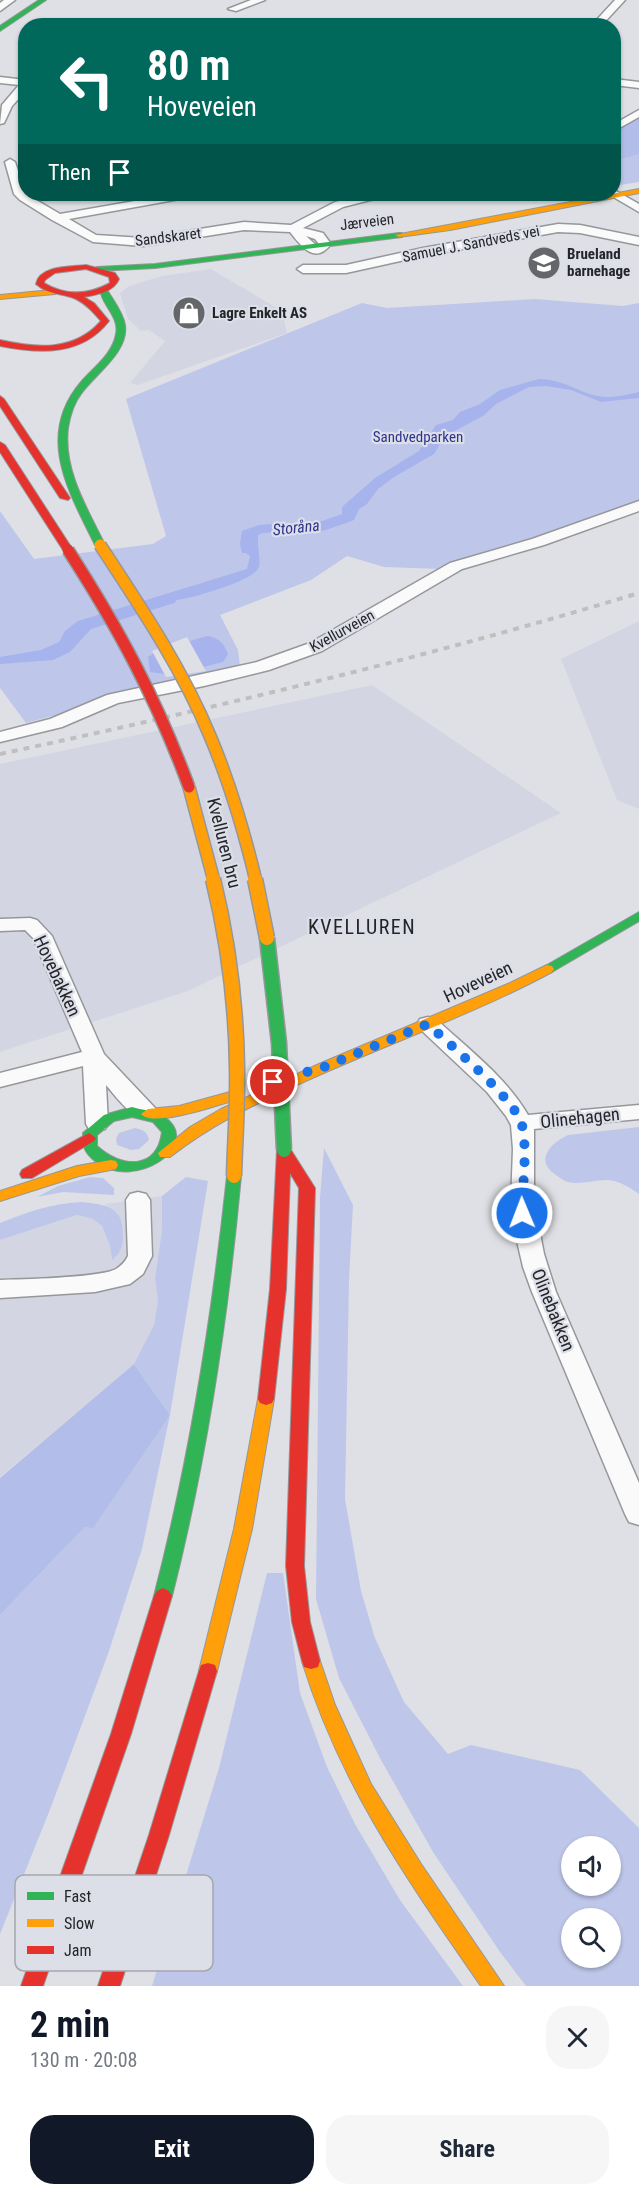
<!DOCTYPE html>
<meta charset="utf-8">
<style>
:root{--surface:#fff;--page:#f6f6f7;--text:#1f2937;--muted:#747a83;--accent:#111827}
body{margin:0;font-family:"Roboto Condensed",sans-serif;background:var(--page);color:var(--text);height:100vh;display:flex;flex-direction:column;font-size:22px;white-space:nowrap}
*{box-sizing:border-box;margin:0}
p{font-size:20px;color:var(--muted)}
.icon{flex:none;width:33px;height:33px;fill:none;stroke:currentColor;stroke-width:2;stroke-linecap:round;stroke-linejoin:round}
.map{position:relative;height:1986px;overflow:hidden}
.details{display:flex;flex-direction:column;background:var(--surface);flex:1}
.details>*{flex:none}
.hud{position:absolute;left:18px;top:18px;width:603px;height:183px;border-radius:24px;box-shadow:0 2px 4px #0004;background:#00695c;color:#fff;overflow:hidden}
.buttons{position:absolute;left:561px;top:1836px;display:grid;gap:12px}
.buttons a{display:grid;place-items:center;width:60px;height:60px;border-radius:50%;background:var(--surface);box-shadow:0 2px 4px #0004;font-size:30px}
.pin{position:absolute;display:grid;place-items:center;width:51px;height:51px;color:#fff;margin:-26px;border:3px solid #fff;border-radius:50%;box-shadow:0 2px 6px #0007}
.me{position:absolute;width:66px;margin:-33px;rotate:359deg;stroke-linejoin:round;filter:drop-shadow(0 0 4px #0008)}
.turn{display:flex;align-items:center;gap:21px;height:126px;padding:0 30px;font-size:27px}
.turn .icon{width:78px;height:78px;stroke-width:2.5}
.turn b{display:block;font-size:42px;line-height:51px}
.then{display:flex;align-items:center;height:57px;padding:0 30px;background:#0003;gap:12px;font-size:22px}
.round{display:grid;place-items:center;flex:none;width:63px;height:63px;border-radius:24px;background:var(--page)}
.headline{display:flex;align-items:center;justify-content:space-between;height:102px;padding:0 30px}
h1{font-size:36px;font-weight:700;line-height:45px;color:var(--accent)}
.button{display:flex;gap:12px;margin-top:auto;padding:12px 30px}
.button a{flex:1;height:69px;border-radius:24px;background:var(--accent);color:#fff;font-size:24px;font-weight:700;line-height:69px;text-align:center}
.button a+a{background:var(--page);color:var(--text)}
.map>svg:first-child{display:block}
.built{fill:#d3d6e2}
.green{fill:#bec7ea;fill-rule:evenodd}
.forest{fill:#b3bdea}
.water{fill:#a6b3ec}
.pier{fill:#dfe0e5}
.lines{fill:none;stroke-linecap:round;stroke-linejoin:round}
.street-casing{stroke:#96979a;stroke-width:3}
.fast-casing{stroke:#96979a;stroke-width:2}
.slow-casing{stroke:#96979a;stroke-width:2}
.jam-casing{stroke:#96979a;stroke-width:2}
.street{fill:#fafafb;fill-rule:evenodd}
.fast{fill:#30b455;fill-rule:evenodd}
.slow{fill:#ff9f0a;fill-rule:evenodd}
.jam{fill:#e5322d;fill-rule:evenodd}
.rail{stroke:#bfbfc0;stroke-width:4;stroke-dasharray:6 6;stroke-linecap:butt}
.fast-bridge-casing{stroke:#96979a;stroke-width:17;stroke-linecap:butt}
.slow-bridge-far1-casing{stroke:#96979a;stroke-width:14;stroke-linecap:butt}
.slow-bridge-casing{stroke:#96979a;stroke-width:17;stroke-linecap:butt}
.jam-bridge-casing{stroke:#96979a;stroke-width:14;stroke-linecap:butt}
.fast-bridge{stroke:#30b455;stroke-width:14}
.slow-bridge-far1{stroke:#ff9f0a;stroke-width:11}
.slow-bridge{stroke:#ff9f0a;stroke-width:14}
.jam-bridge{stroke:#e5322d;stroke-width:11}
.route{stroke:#1a73e8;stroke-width:10;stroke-dasharray:0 18}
.labels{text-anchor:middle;stroke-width:4.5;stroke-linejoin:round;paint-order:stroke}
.far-street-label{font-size:15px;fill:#242528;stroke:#dcdee8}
.far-poi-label{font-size:15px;font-weight:bold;fill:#242528;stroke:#dcdee8;text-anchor:start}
.far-park-label{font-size:15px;fill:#2d348e;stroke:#dcdee8}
.far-water-label{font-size:16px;font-style:italic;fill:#2e3690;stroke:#dcdee8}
.street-label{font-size:18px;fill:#242528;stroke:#dcdee8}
.neighbourhood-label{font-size:20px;letter-spacing:1.5px;fill:#242528;stroke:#dcdee8}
.key{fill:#dcdee8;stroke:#a5a6ae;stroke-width:1.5}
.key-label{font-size:16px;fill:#242528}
</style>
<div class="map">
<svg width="639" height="1986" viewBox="0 0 639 1986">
<rect width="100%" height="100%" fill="#dfe0e5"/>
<path class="built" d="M211,269L282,311L287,333L138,385L130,383L165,341L149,330L141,331L128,319L120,293L129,286L162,276Z
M639,621V809L617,800L561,659Z
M372,685L561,813L188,991L0,1052V764Z
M162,1196V1230L155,1278L158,1301L154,1325L142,1350L134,1364L0,1477V1240L77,1215L93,1219L102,1226L110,1246L112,1259L118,1213L105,1204Z"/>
<path class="green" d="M639,139V182L614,186V152Z
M535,299L623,306L639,303V501L440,569L384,567L347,556L311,580L220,615L238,650L240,666L26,723L0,688V511L34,559L153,544L166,536L126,399L362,303L387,308Z
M639,1127V1194C632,1189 623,1183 614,1181C600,1177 583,1186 568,1182C564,1181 560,1178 556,1175C534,1161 550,1143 568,1135Z
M135,1128C143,1130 147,1131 149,1140L139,1149L131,1150L117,1145L116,1139L119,1133Z
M324,1148L353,1205L349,1280L345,1499L361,1591L375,1638L404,1702L448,1754L471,1745L580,1770L639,1828V1986H526L500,1952L433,1852L381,1760L339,1678L316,1599L320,1198ZM572,1846H610V1886H572ZM572,1918H610V1958H572Z
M90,1177L103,1178L114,1188V1195L63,1192L37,1197L58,1186Z
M186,1177L208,1181L170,1415L142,1549L108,1654L51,1807L0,1934V1615L85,1527L170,1415L134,1364L154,1325L158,1301L155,1278L162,1230V1196Z
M82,1202C107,1205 123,1206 123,1235C123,1246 121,1253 112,1260L110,1246L102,1226L93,1219L77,1215L0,1240V1223C27,1212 53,1203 82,1202Z
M267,1573H283L300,1693L327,1767L355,1824L400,1900L463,1986H152L219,1768Z"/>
<path class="forest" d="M639,111V154L614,161V126Z
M134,1364L170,1415L93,1528L85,1527L0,1615V1478Z"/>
<path class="water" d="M539,379C566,380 575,391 597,396C611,399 625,395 639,392V398L601,402L571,390L546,386L529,387L496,404L483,416L445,436L434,454L394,477L378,489L367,504L359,509L354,520C335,527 315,535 295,535C283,536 269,529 258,535C257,542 261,564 259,567C254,581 192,598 177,600L174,603L91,629L70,652L53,660L0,664V657L41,650L59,642L65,631L78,621L247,569L250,556L246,553H242L240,544L242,531L259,525L322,521L342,514V507L375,478L419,451L436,425L453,420L460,412L480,404L500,390Z
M207,636C219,638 223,642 228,654L223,662L172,675L150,672L148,657L159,650Z"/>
<path class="pier" d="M187,637L206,671L166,677L152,651Z"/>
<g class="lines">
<defs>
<path id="street" d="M4,0H15L0,11V3Z
M251,0H265L236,11L228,9Z
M615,0H625L601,26H591Z
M0,77L26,80V91L12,106L4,123L0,124L2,105L19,85L0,83Z
M614,79L639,82V88L614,85Z
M639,110V117L614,131V124Z
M10,159L15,162L26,194L60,214L175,194H197L191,197L69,219L96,235L143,238L244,222L291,225L335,202L369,194H388L386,196L343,207L303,228L323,233L331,244C315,265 302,247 290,232L244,230L143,246L93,242L52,220L20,200L14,194L5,162ZM306,236L315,239L319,244L317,246Z
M614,190L639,204V212L610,195L609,194H614Z
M558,224L580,225L639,237V245L580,233L558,232L423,256L346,273H303L297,269L303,265H346L423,248Z
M639,501V511L544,545L462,569L322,651L269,670L204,686L118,703L62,727L0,742V732L50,719L107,695L257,662L310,643L450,563L532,539Z
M30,918L37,920L52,936L104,1054L156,1109L159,1114L156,1119C136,1125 118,1099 106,1085L108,1124L105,1129L97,1131L89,1129L86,1124L83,1066L0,1087V1073L82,1052L33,938L25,930L0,931V919Z
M428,1017L436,1019C468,1049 506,1077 528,1115L639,1105V1119L534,1129V1202L544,1254L556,1292L639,1483V1525L629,1522L625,1514L532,1292L523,1267L514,1228L511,1202L513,1149L511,1125L506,1116L487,1092L420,1029L417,1024L420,1019Z
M138,1192L146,1194L150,1200L152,1256L143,1274L130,1284L95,1292L0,1298V1280C23,1279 100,1278 116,1269C121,1266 125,1262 128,1256L126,1200L130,1194Z"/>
<path id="fast" d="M39,0H46L0,31V26Z
M399,233H402V237L155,268L97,271L93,269L97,267L155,264Z
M100,288H106C112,299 123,312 125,325C129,352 95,374 81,394C74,403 70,416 68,428C63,470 87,508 105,545L100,548L95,545C69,492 35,436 81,382C93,368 113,354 116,334C120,316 100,304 100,288Z
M639,912V921L552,972L547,973L540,969Z
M132,1107C141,1110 156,1111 163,1116C206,1144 134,1193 95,1161C84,1152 83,1147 83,1133L104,1115ZM132,1117L153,1122L162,1132C157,1171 121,1168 97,1146V1135L114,1121Z
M234,1171L239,1172L241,1176C228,1318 207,1458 172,1596L169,1601L163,1604L157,1601L154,1596C190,1458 212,1318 227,1176L229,1172Z"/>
<path id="slow" d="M639,189V193L450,230L399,237L395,235Z
M52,290L56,292L55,294L0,299V295Z
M547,965L552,966L554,969L552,972C470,1016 381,1046 297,1085C251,1106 211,1125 170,1157H160L158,1153L190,1127L221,1109L319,1064L510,983Z
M230,1092L235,1094L237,1097L235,1100C218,1105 152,1128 141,1114L148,1109L179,1106Z
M111,1160L116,1161L118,1165L116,1169L79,1176L0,1201V1191L77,1166Z
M266,1393L272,1395L274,1399L252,1529L217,1671L215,1677L208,1679L201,1677L199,1671L234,1529L258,1399L260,1395Z
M311,1653L318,1655L320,1661L335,1705L371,1784L421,1864L504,1986H481C407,1879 341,1787 302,1661L304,1655Z"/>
<path id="jam" d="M86,265L115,273L119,279C114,292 96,295 84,297L94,303L109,321C82,356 40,354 0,346V340C36,348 74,352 101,321C93,312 86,304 76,299C62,293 48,295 36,284C40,265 71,267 86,265ZM86,269L109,277L110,283C88,295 66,296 44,283L45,280L55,273Z
M0,396L4,399L70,498L68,500L60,498L0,406Z
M0,442L5,445L73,550L72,552L68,553L63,550L0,452Z
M89,1133L96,1138L94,1141L32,1178H22L20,1174L22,1170Z
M284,1145L289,1147L315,1188L304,1566L310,1622L320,1661L318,1667L311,1669L304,1667L302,1661L292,1622L286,1566L299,1188L290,1173L286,1289L274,1399L272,1403L266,1405L260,1403L258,1399L270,1289L277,1150L279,1147Z
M163,1588L169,1591L172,1596L131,1734L43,1986H21L111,1734L154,1596L157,1591Z
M208,1663L215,1665L217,1671L169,1835L120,1986H98L149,1835L199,1671L201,1665Z"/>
</defs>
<use href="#street" class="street-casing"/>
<use href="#fast" class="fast-casing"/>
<use href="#slow" class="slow-casing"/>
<use href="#jam" class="jam-casing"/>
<use href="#street" class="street"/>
<use href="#fast" class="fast"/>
<use href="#slow" class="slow"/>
<use href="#jam" class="jam"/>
<path class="rail" d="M0,754C215,708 428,657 639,593"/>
<defs>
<path id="fast-bridge" d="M267,938L279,1043L284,1150"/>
<path id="slow-bridge-far1" d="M100,545C140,606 182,668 210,736C230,783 244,831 256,881
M189,787L214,881"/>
<path id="slow-bridge" d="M213,879C228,940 236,1003 237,1066C238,1103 235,1139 234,1176
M255,879L267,938"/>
<path id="jam-bridge" d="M68,550C119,629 156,698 189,787"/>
</defs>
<use href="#fast-bridge" class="fast-bridge-casing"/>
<use href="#slow-bridge-far1" class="slow-bridge-far1-casing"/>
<use href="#slow-bridge" class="slow-bridge-casing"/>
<use href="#jam-bridge" class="jam-bridge-casing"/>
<use href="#fast-bridge" class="fast-bridge"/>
<use href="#slow-bridge-far1" class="slow-bridge-far1"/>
<use href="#slow-bridge" class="slow-bridge"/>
<use href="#jam-bridge" class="jam-bridge"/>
</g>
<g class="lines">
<path class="route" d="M273,1082L324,1067L428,1024C449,1044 516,1100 522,1125C528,1153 522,1185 522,1213"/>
</g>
<defs>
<symbol id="school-disc" viewBox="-11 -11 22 22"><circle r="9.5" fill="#65666a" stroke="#dcdee8"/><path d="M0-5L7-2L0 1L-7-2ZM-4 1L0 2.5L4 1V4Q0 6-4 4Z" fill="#fff"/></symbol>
<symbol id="shop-disc" viewBox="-11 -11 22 22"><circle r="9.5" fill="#65666a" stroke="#dcdee8"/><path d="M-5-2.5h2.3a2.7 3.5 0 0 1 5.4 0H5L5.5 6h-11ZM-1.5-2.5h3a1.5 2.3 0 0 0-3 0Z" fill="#fff"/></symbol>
</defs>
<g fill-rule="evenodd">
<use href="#school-disc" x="525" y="244" width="38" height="38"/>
<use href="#shop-disc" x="170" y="294" width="38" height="38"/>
</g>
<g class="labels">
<g class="far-street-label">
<text transform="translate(367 222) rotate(-7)" y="5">Jærveien</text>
<text transform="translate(168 237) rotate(-7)" y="5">Sandskaret</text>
<text transform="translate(471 244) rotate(-11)" y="5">Samuel J. Sandveds vei</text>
<text transform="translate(342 631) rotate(-29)" y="5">Kvellurveien</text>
</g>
<g class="far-poi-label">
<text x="567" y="259">Brueland<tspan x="567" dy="17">barnehage</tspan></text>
<text x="212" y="318">Lagre Enkelt AS</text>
</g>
<g class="far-park-label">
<text x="418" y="442">Sandvedparken</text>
</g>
<g class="far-water-label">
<text transform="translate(296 527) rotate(-6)" y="6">Storåna</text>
</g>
<g class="street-label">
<text transform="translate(224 843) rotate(76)" y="6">Kvelluren bru</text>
<text transform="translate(57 976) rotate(65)" y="6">Hovebakken</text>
<text transform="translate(478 982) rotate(-25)" y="6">Hoveveien</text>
<text transform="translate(580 1118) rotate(-6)" y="6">Olinehagen</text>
<text transform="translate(553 1310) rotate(68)" y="6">Olinebakken</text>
</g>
<g class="neighbourhood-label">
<text x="362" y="934">KVELLUREN</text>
</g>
</g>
<rect x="15" y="1875" width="198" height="96" rx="9" class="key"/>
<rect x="27" y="1892" width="27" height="8" fill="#30b455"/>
<rect x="27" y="1919" width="27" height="8" fill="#ff9f0a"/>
<rect x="27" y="1946" width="27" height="8" fill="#e5322d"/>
<g class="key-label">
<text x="64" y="1902">Fast</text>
<text x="64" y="1929">Slow</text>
<text x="64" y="1956">Jam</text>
</g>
</svg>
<div class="buttons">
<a><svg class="icon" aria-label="sound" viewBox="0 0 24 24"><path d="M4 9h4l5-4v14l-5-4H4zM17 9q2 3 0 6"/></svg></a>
<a><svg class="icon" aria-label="search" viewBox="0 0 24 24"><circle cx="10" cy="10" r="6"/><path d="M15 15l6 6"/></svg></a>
</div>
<div class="pin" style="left:273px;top:1082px;background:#d93025"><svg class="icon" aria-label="arrive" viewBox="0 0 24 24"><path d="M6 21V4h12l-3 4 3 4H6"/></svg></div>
<svg class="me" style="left:522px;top:1213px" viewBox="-20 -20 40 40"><circle r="17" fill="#1a73e8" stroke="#fff" stroke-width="3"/><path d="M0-11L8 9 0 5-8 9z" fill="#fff"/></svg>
<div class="hud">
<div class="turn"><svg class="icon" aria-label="left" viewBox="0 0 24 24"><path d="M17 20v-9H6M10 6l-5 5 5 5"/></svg><div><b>80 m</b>Hoveveien</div></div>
<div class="then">Then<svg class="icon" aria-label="arrive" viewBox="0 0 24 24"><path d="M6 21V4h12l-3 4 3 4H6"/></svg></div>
</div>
</div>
<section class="details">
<div class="headline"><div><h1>2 min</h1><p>130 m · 20:08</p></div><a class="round"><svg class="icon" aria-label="close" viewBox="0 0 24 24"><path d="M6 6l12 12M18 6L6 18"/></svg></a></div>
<div class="button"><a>Exit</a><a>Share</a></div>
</section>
